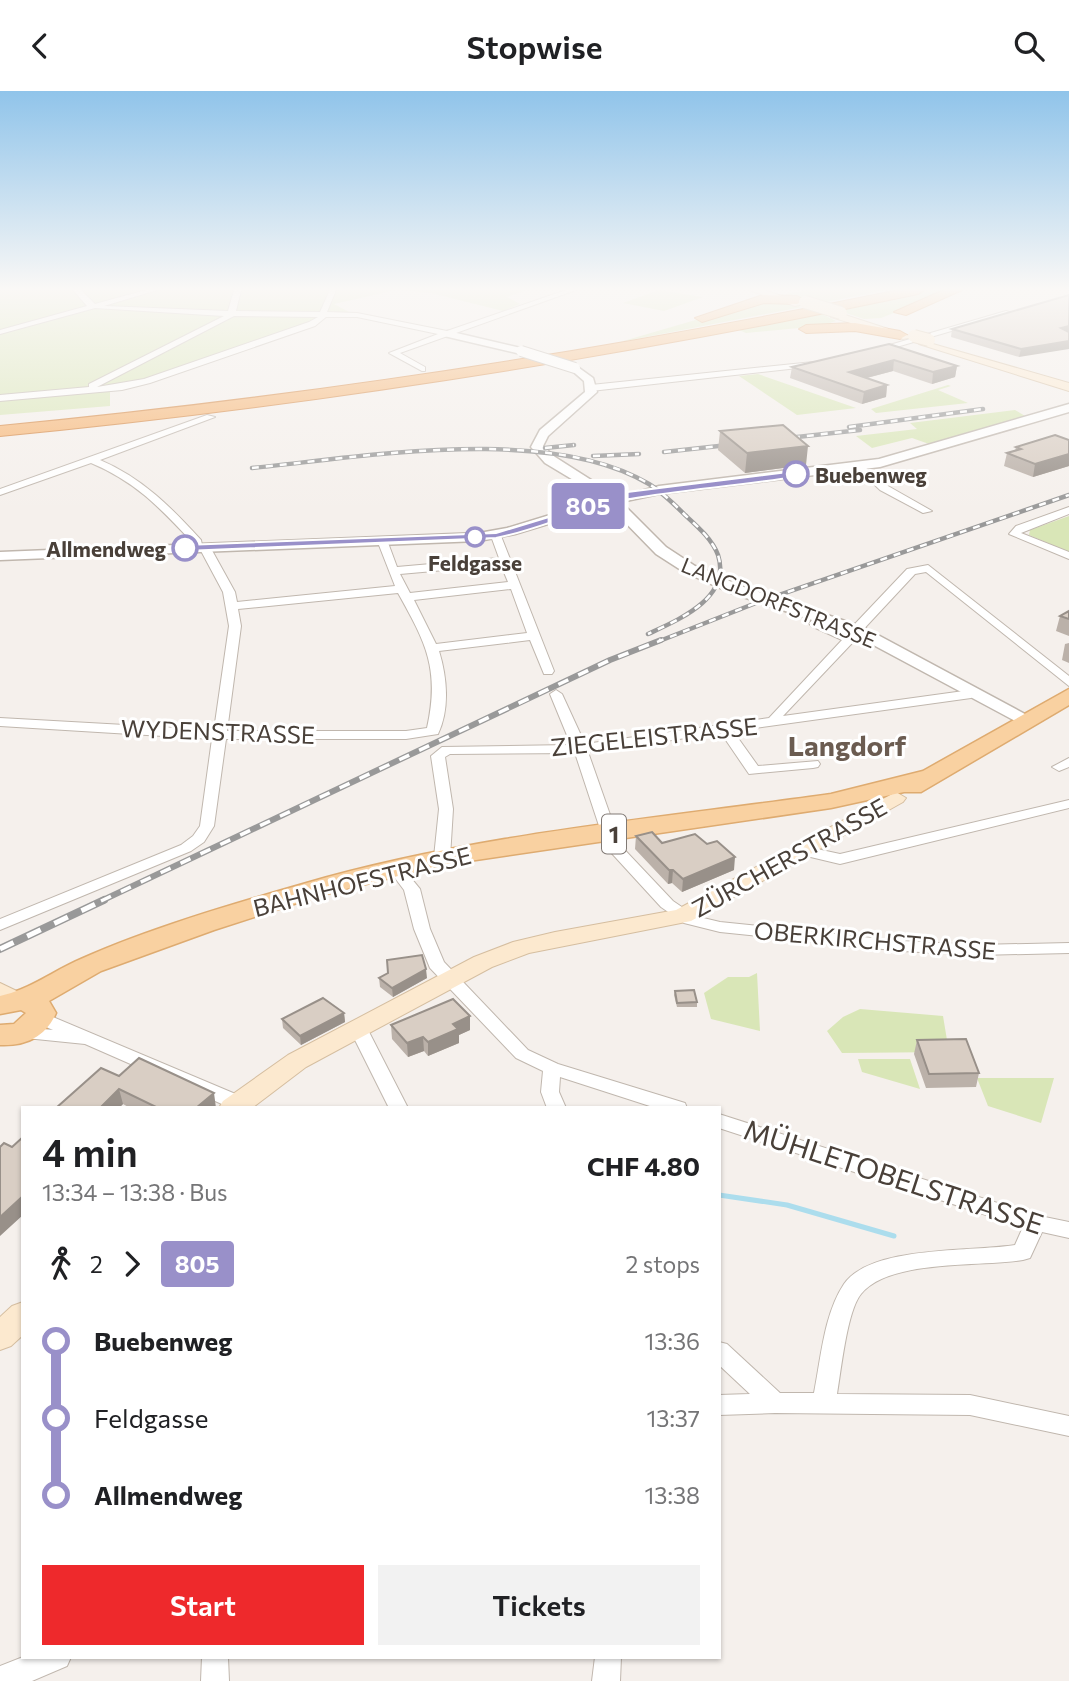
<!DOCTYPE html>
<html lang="en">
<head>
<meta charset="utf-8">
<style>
	:root { --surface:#fff; --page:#f2f2f2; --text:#202124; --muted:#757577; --accent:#ee292c }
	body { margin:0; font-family:Commissioner,sans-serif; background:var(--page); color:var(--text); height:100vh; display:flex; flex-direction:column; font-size:26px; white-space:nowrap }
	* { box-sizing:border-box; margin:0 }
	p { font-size:23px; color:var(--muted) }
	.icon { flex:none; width:38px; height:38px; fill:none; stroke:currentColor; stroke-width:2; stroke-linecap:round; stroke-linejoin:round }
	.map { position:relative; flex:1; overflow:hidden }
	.drawer { position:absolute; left:21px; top:1015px; width:700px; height:553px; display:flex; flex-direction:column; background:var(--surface); border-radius:0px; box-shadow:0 2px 5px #0004 }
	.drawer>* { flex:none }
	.badge { padding:0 14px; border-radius:5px; font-size:24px; line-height:46px }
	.map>.badge { position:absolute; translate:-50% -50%; box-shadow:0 0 0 4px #fff }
	.legs { display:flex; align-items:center; gap:10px; height:77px; padding:0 21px; font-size:23px }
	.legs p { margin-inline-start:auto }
	.head { display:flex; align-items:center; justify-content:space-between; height:119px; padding:0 21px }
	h1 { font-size:38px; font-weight:600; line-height:52px }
	.action { display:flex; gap:14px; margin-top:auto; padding:14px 21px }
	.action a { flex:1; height:80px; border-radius:0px; background:var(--accent); color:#fff; font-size:28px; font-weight:600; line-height:80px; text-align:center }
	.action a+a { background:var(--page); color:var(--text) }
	ul { padding:0 21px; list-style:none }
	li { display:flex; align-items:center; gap:24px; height:77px; font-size:26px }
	li i { display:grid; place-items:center; width:10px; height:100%; margin:0 9px; background:currentColor }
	li i::after { content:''; width:18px; height:18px; margin:-9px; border:5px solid; border-radius:50%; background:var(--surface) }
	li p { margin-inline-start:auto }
	li:first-child i { background:linear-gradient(#0000 50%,currentColor 0) }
	li:last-child i { background:linear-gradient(currentColor 50%,#0000 0) }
	header { display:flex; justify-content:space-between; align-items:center; height:91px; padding:0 21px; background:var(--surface); font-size:32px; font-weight:600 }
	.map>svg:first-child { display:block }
	.green { fill:#d9e6b7 }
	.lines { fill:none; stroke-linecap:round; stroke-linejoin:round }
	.stream { stroke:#acdded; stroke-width:5 }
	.minor-casing { stroke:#c0b7ae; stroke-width:2 }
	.tertiary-casing { stroke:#c0b7ae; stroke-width:3 }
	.secondary-casing { stroke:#d5bea0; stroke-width:2 }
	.primary-casing { stroke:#deab70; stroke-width:3 }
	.motorway-casing { stroke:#d58945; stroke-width:2 }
	.minor { fill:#fff; fill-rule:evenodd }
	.tertiary { fill:#fff; fill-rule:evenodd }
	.secondary { fill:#fce9cf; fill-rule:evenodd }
	.primary { fill:#f9d1a1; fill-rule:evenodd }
	.motorway { fill:#f6b676; fill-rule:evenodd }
	.rail-far2-casing { stroke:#999; stroke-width:4.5 }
	.rail-far1-casing { stroke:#999; stroke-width:6 }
	.rail-casing { stroke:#999; stroke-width:8 }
	.rail-far2 { stroke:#fff; stroke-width:2.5; stroke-dasharray:7; stroke-linecap:butt }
	.rail-far1 { stroke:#fff; stroke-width:3.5; stroke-dasharray:11; stroke-linecap:butt }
	.rail { stroke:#fff; stroke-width:5; stroke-dasharray:15; stroke-linecap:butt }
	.tertiary-bridge-casing { stroke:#c0b7ae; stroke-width:12; stroke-linecap:butt }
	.secondary-bridge-casing { stroke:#d5bea0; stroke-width:14; stroke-linecap:butt }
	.tertiary-bridge { stroke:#fff; stroke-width:10 }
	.secondary-bridge { stroke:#fce9cf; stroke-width:12 }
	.wall { fill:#bbb1a9 }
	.shaded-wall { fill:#989089 }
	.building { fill:#d9cec4; stroke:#989089; stroke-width:2 }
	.line-1 { fill:#9990c9; stroke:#fff; stroke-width:2 }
	.stop-1-dot { fill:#fff; stroke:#9990c9; stroke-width:3.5 }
	.labels { text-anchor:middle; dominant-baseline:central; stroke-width:6; stroke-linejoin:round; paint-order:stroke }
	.far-stop-label { font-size:21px; font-weight:bold; fill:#494039; stroke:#fff; text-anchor:start }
	.far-street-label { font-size:21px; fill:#494039; stroke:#fff }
	.shield { fill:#fff; stroke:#807974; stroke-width:2 }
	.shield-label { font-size:23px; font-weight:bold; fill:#494039 }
	.street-label { font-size:24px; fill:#494039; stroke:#fff }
	.quarter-label { font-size:28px; font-weight:bold; fill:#6b5c51; stroke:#fff }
	.near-street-label { font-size:28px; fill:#494039; stroke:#fff }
</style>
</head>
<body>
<header><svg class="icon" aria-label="back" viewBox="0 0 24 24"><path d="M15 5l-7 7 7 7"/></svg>Stopwise<svg class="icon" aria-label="search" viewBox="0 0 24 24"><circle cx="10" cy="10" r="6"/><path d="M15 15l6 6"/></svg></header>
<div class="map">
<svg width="1069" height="1590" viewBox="0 0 1069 1590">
	<rect width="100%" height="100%" fill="#f5f0ec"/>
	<path class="green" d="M0,199H396L334,213L351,222L317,221L316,227L309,232L143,289L110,295V315L0,324Z
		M399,199H527L507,206L520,213L503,220L431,202Z
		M659,199L703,206L664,220L623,212Z
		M807,199H885L817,213L785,203Z
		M930,199H952L881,227L864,228L837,219Z
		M764,209L802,216L620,251Z
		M822,223L836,230L821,235L746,242L739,239Z
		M758,283L856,317L797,324L739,285Z
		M948,294L951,295L938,299L968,312L876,322L871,318Z
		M1015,319L1025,325L929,353L912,347L872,357L856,345L917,338L910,332Z
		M1069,425V461L1029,444L1030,439Z
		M757,882L760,940L711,928L704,902L728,886H749Z
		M860,918L943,925L949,961L842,962L827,940L843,926Z
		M858,968H910L920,998L862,981Z
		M977,987H1054L1041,1032L988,1015Z"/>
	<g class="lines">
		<path class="stream" d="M719,1104L787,1114L894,1145"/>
		<g class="minor-casing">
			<path id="minor" d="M73,199H81L95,213L146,199H157L104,215L228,220L234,199H241L236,220L320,221L330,199H336L327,221L357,222L447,240L566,199H576L400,262L425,276V280H422L389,262L438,243L357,226H326L315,235L150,292L122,299L0,310V304L89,296V293L224,225L95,217L0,243V239L87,215ZM234,225L318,226L309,231L144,288L97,296Z
				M1006,220L1013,222L876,262L869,260Z
				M813,271H816V275L591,300L587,297L591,294Z
				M207,324L215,326L100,369C142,387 170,415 201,449L202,454H209L235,501L237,511L395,495L377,449L378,447L387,449L397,476L499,467L491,445L496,442L501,445L554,580L552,583H544L530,549L439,560C447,586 450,618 438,643L406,648H226L214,735L204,751L191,760L0,839V828L181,754L193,745L200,735L212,648L0,635V627L214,639L229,535L223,501L200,458H192V451C159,416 136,391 91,372L0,404V398ZM501,474L508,491L410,502L400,483ZM511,498L527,542L436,553L414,509ZM398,502C426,552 440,578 427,637L406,640H227L241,535L238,518Z
				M860,372L888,395L932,420L923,422L880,399L857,377V373Z
				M1069,416V423L1021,442L1069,461V468L1009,443L1016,435Z
				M928,474L1069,585V595L926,481L915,483L860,542H852V536L907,478Z
				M815,528L848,540L855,549L783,625L971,599L977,603L971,607L733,640L758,675L818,670L820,673L818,676L813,677L749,683L721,642L588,661L621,755L673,810L695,825L720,831L902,850L978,854L1069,852V862L978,864L902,860L720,841L684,832L661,816L606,756L575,662L450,663L445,666L453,718L450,766L442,771L434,766L439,718L431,665L442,656L571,654L550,603L556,599L562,603L585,653L769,627L842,549L811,535L809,532Z
				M1069,667V676L1059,680L1052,676Z
				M1069,709V717L840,773L798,763L795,760L803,755L840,763Z
				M397,774L402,776L420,798L430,838L444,871L528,959L558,973L685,1012L687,1017H656L560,986L559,1001L566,1017H547L541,1001L543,980L516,967L430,877L414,838L404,799L389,779Z
				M41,921L245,1007L247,1012L244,1017H231L85,953L16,946L13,942L16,938L22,936L53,939L35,931L32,927L35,923Z
				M359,933L365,935L368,939L408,1017H389L350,939L353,935Z
				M719,1023L1035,1124L1069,1131V1147L1042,1141L1030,1167L1023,1169C981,1176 889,1168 861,1203C847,1220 841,1280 837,1303L970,1304L1069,1325V1345L970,1324L775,1322L719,1324V1304L750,1303L719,1274V1251L727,1253L780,1302H814C821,1267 824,1223 844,1193C871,1154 973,1161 1015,1154L1023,1136L719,1037Z
				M23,1566H71L67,1575L32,1590H0V1575Z
				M202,1566H228L229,1590H201Z
				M595,1566H621L620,1590H592Z"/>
		</g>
		<g class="tertiary-casing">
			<path id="tertiary" d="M448,240L525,258L526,260L521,263L444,245V241Z
				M575,274L593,287L597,301L548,345L543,355L555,366L610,401V407L605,408L545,372L531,356L540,339L585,301L584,290L569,277Z
				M1069,313V321L880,376L659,403L626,410L619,406L659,395L879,368Z
				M599,409L604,410V416L515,443L479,450L0,469V461L479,442L507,437Z
				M613,413H623L666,456L695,475L741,495L863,536L1036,629L1027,634L1021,633L851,542L731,502L684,481L656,463L613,419Z"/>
		</g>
		<g class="secondary-casing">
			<path id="secondary" d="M749,199H764L804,213L795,215Z
				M831,222H839L913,246L903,248L831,226Z
				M919,249L1069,292V300L919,253Z
				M896,701L906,707L903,711L691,830L529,862L492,876L306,976L252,1017H219L223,1010L288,964L474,866L513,851L555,841L676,819Z
				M0,892L25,904L29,910L25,916L16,918L0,911Z
				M23,1211V1244L11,1255L0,1259V1226L12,1215Z"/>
		</g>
		<g class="primary-casing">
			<path id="primary" d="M1069,598V614L921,701H904L831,717L442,774L322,804L214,839L101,880L49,910L56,922C46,946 25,955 0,954V934L14,933L26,922L21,919L0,923V905C31,898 53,880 81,868C148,838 233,813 303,793C474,743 655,728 831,703L923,680Z"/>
		</g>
		<g class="motorway-casing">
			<path id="motorway" d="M899,199H925L918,203C614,267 309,315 0,345V335C303,306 602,260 899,199Z
				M944,199H962L906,224L894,221Z
				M763,204L797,205L804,209L797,213L764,212L702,231L695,227Z
				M855,232L900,240L907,244L900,248L855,240L806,242L799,238L806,234Z"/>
		</g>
		<use href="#minor" class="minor"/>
		<use href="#tertiary" class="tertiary"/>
		<use href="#secondary" class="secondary"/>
		<use href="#primary" class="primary"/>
		<use href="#motorway" class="motorway"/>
		<g class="rail-far2-casing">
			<path id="rail-far2" d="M849,336L983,318
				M779,348L860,339
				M545,357L574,354
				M664,361L737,353
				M593,365L639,363
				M252,377C364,366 549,333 649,393C662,401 673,412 685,424C697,435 712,448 718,464C732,507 678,529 648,543
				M657,551L756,512L1069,404"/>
		</g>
		<g class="rail-far1-casing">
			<path id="rail-far1" d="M101,810L610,569L661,549"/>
		</g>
		<g class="rail-casing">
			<path id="rail" d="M0,858L104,809"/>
		</g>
		<use href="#rail-far2" class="rail-far2"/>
		<use href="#rail-far1" class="rail-far1"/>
		<use href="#rail" class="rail"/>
		<g class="tertiary-bridge-casing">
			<path id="tertiary-bridge" d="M521,260L575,277"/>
		</g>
		<g class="secondary-bridge-casing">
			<path id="secondary-bridge" d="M805,211L841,222
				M914,245L929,249"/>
		</g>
		<use href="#tertiary-bridge" class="tertiary-bridge"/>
		<use href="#secondary-bridge" class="secondary-bridge"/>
	</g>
	<path class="wall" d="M1069,204L1019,266L951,246L952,238Z
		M889,253L957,275L955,286L932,293L893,280L867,287L887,294L886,306L862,313L790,287L792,276Z
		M720,340L806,374L745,382L718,359Z
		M1069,349V375L1033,386L1004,375L1007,362L1015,360L1016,356Z
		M1069,520V545L1056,540L1060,525Z
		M1069,552V572L1062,569L1065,553Z
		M636,745L662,752L734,779L682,801L672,792L668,793L635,758Z
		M379,887H427L393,906L380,896Z
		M675,900L697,911V916H677L674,904Z
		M344,922L345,931L301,954L283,937L282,928Z
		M391,934L470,939L459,944V952L428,965L424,960L408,966L392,948Z
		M917,949L979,982L976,996L926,997L914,963Z
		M119,985L216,1017H130L123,1013L119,1017H56Z"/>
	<path class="shaded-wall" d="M1069,235V242L1061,237Z
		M1069,250V258L1019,266L1021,258Z
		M894,269L893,280L847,292L849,281Z
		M957,275L955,286L932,293L933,281Z
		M887,294L886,306L862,313L864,301Z
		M808,355L806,374L745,382L747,362Z
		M1069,363V375L1033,386L1035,373Z
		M735,766L734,779L682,801L683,788Z
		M669,779H673L672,792L668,793Z
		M426,878L427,887L393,906L392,897Z
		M344,922L345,931L301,954L300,945Z
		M470,925V939L459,944V952L428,965V951L453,933Z
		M423,946L424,960L408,966L407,952Z
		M119,998L123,1013L119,1017H100Z
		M214,1002L216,1017H196Z
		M23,1105V1124L0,1145V1126Z"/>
	<path class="building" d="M1069,204V235L1061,237L1069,241V250L1021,258L952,238Z
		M889,253L957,275L933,281L894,269L849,281L887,294L864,301L792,276Z
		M783,334L808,355L747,362L720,340Z
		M1055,344L1069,349V363L1035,373L1007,362L1021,358L1016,356Z
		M1069,520V528L1060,525Z
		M652,741L662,752L695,743L707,753L717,750L735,766L683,788L673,779H669L636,745Z
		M422,864L426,878L392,897L379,887L388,882L387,869Z
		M694,899L697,911L677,912L675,900Z
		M323,907L344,922L300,945L282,928Z
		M453,908L470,925L453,933L458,938L428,951L423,946L407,952L391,934Z
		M966,948L979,982L929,983L917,949Z
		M139,967L214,1002L196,1017H158L119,998L100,1017H56L101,977L119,985Z
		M23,1046V1105L0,1126V1056L4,1052L12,1056Z"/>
	<linearGradient id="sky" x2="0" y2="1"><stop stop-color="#90c4ea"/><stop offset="0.47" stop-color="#faf8f6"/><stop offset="1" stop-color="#faf8f6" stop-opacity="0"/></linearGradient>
	<rect width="1069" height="421" fill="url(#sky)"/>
	<path class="line-1" d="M796,380L799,385C743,395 686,398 630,408C621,410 611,406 603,408V415C566,424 533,440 496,447L185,460L180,457L185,454L496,442L595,412V405Z"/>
	<g class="stop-1-dot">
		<circle cx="796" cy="383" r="12"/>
		<circle cx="475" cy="446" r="9"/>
		<circle cx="185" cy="457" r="12"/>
	</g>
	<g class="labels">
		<g class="far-stop-label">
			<text x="815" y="383">Buebenweg</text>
			<text x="166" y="457" text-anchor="end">Allmendweg</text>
			<text x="475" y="471" text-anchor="middle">Feldgasse</text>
		</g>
		<g class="far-street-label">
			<text transform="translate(779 511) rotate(22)">LANGDORFSTRASSE</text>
		</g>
		<rect class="shield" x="602" y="723.5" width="24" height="39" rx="5"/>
		<g class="shield-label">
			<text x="614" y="743">1</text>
		</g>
		<g class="street-label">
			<text transform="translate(218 640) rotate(2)">WYDENSTRASSE</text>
			<text transform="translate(654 645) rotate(-6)">ZIEGELEISTRASSE</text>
			<text transform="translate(789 766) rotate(-29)">ZÜRCHERSTRASSE</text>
			<text transform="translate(362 790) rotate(-14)">BAHNHOFSTRASSE</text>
			<text transform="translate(875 849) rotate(5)">OBERKIRCHSTRASSE</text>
		</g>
		<g class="quarter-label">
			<text x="847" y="654">Langdorf</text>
		</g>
		<g class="near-street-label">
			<text transform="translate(894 1085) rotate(18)">MÜHLETOBELSTRASSE</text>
		</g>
	</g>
</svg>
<b class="badge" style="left:588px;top:415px;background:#9990c9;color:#fff">805</b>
<section class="drawer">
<div class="head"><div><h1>4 min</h1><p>13:34 – 13:38 · Bus</p></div><b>CHF 4.80</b></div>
<div class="legs"><svg class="icon" aria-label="walk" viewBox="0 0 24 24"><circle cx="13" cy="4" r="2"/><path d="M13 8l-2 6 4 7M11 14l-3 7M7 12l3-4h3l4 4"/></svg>2<svg class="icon" aria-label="forward" viewBox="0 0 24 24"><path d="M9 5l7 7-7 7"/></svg><b class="badge" style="background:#9990c9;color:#fff">805</b><p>2 stops</p></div>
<ul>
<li><i style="color:#9990c9"></i><b>Buebenweg</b><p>13:36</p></li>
<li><i style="color:#9990c9"></i><span>Feldgasse</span><p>13:37</p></li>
<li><i style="color:#9990c9"></i><b>Allmendweg</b><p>13:38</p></li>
</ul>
<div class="action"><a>Start</a><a>Tickets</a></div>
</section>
</div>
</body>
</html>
